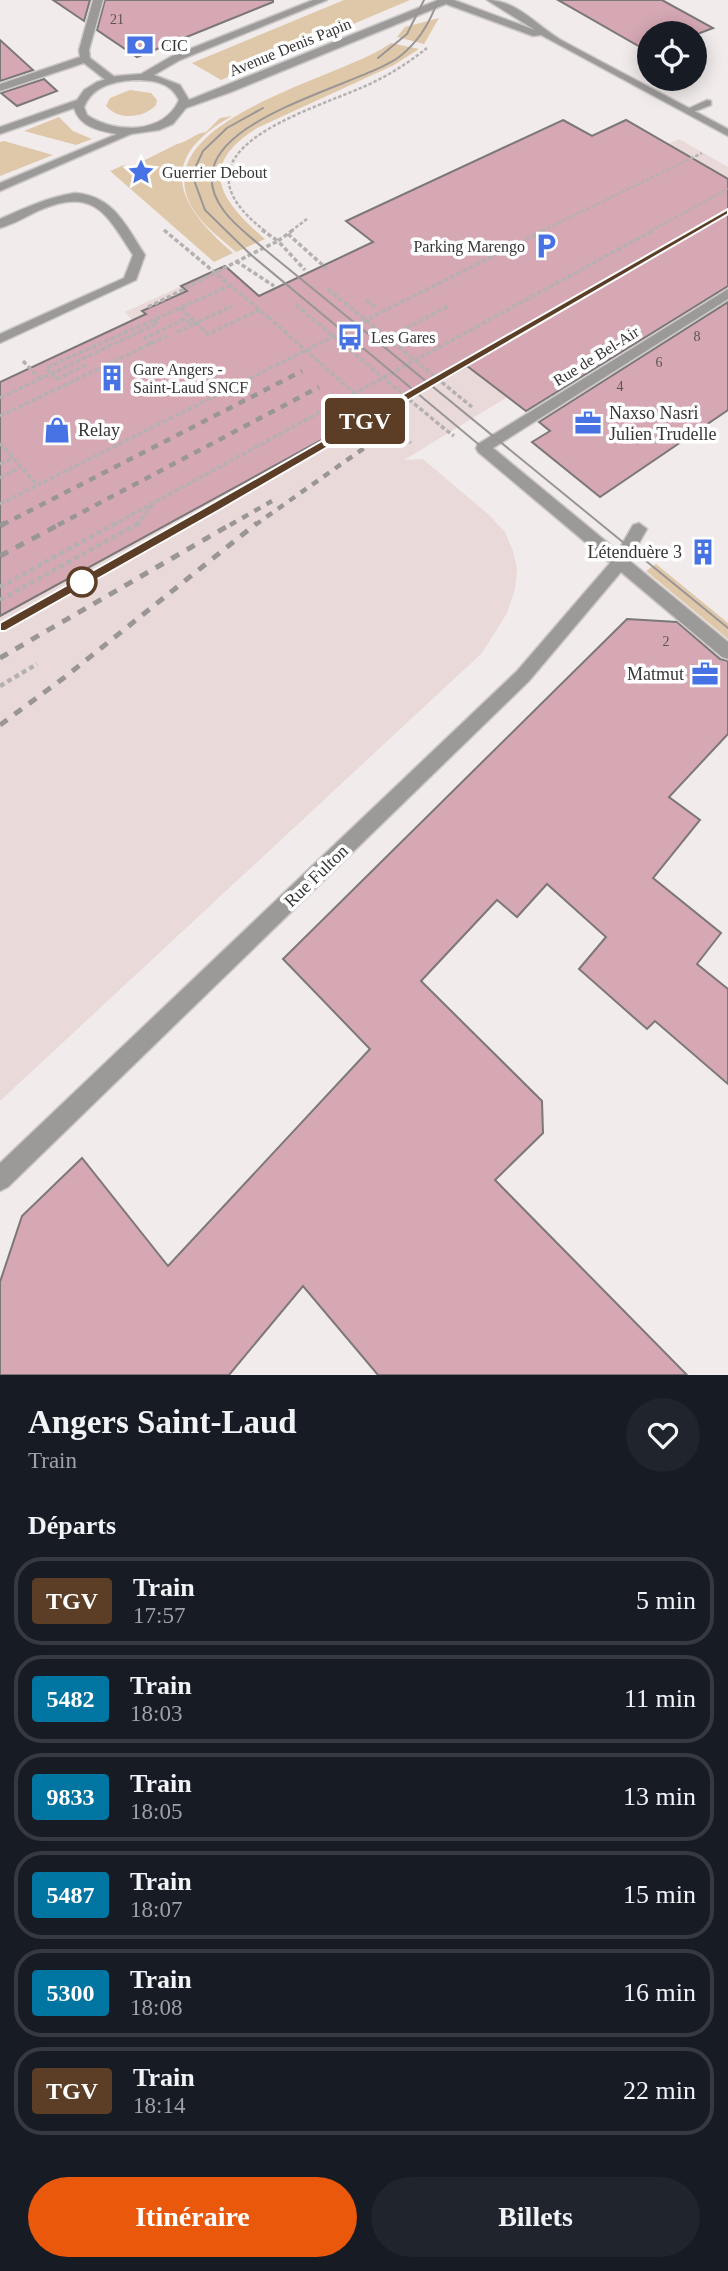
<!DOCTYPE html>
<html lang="fr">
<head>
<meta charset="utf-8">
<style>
	:root { --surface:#171b24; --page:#20242c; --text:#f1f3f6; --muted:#9ea1a6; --line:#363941; --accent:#ea580c }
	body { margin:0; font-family:Georgia,serif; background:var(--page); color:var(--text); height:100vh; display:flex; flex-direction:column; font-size:26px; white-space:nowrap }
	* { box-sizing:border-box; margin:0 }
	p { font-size:23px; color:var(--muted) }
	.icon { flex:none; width:38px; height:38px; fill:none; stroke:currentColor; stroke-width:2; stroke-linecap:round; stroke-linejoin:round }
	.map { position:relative; height:1375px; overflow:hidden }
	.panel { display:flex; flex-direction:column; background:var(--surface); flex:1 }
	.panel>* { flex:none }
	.badge { padding:0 14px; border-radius:5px; font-size:24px; line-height:46px }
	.tools { position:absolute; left:637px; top:21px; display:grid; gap:14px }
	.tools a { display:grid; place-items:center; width:70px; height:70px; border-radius:50%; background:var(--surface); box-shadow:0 4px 18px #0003; font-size:35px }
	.map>.badge { position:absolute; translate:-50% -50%; box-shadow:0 0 0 4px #fff }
	h2 { padding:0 28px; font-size:26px; line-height:63px }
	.round { display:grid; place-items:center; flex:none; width:74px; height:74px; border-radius:37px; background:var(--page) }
	.overview { display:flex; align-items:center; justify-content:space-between; height:119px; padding:0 28px }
	h1 { font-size:33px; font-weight:800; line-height:52px }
	.primary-button { display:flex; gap:14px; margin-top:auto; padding:14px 28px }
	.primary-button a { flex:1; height:80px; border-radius:42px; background:var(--accent); color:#fff; font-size:28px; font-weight:800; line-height:80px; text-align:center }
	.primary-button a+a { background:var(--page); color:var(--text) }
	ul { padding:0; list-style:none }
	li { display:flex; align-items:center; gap:21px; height:88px; margin:0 14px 10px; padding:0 14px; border:4px solid var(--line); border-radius:28px }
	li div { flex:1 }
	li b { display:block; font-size:26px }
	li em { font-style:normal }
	li .badge { min-width:77px; font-weight:700; text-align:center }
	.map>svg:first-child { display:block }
	.built { fill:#e9dad9 }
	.green { fill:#dfc8aa }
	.building { fill:#d5a8b4; stroke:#7c7778; stroke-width:2 }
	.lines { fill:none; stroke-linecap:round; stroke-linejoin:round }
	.service-casing { stroke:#ccc7c7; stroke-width:3 }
	.minor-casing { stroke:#ccc7c7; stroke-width:3 }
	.tertiary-casing { stroke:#ccc7c7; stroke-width:3 }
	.path-far2 { stroke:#b6b1b1; stroke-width:2.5; stroke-dasharray:3.5 2; stroke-linecap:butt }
	.path-far1 { stroke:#b6b1b1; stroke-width:3.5; stroke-dasharray:4.5 2.5; stroke-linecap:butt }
	.path { stroke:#b6b1b1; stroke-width:4.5; stroke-dasharray:5 3.5; stroke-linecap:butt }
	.service { fill:#9c9a99; fill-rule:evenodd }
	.minor { fill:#9c9a99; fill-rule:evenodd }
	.tertiary { fill:#9c9a99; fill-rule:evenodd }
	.tram { stroke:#9a9696; stroke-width:2 }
	.rail-far1 { stroke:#9a9696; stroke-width:4.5; stroke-dasharray:7 7; stroke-linecap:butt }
	.rail { stroke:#9a9696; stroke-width:5; stroke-dasharray:9 9; stroke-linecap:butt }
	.path-bridge { stroke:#b6b1b1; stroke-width:3.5; stroke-dasharray:4.5 2.5; stroke-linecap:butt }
	.line { fill:#5c3e26; stroke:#fff; stroke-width:2 }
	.stop-dot { fill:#fff; stroke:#5c3e26; stroke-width:3.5 }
	.labels { text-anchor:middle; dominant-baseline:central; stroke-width:7; stroke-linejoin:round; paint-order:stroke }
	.number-label { font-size:14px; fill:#5e5255 }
	.far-poi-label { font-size:16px; fill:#373535; stroke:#fff; text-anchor:start }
	.far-street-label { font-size:16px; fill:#373535; stroke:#fff }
	.poi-label { font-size:18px; fill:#373535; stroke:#fff; text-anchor:start }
	.street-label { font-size:18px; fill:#373535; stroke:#fff }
</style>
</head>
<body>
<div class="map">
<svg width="728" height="1375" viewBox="0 0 728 1375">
	<rect width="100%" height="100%" fill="#f1ebeb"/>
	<path class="built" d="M679,139L728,167V263L404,460L423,459L489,515L505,532L513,551L517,569L515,589L507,613L482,653L0,1101V382L133,321L125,312L225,266L303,333L599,176Z"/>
	<path class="green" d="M344,0H410L221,80L192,63Z
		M439,18L424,44L397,37L405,27Z
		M391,43L419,49L394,65L257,128C195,167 221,201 265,239L236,252C220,238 202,225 191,206C145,118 345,78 391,43Z
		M130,90L151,93L157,100L156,105C144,118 119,121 106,106L110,98Z
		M232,116C154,160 177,205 233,253L214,262L110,171L124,165L129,168L177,144C188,142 195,133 206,132L220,118Z
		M59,117L73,131L92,139L76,145L24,131Z
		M4,141L53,155L0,176V142Z
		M656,564L728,623V639L646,571Z"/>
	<path class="building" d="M53,0H90L84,21Z
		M105,0H273V2L137,57L97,30Z
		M558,0H662L713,28L695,35L649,33V52Z
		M0,40L33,70L0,81Z
		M44,79L57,91L17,106L1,93Z
		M563,120L592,136L626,120L728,179V286L526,411L467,366L383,413L378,409L0,616V382L146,314L142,311L187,291L181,286L225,266L259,296L373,242L346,221Z
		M728,302V410L600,497L532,442L550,431L539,422Z
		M627,619L677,622L720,659L728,661V734L669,797L700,820L653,878L721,933L697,964L728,989V1084L655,1021L647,1029L579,969L606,937L547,884L517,917L497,900L421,981L542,1101L543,1133L495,1180L687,1375H378L303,1286L229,1375H0V1282L22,1216L82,1158L168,1266L370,1049L283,959Z"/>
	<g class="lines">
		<g class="service-casing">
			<path id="service" d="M707,100L711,101V105L688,114L683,111Z
				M75,193C114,196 126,226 145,255L136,280L0,343V334L124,278L133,255C106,213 94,187 40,210C27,216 14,224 0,228V219C25,208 48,197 75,193Z
				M639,523L647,529L626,566H614L612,562L614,558L633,525Z"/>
		</g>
		<g class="minor-casing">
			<path id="minor" d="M93,0H103L89,50L90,58L116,78V82H108L84,63L0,91V84L80,57L79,50Z
				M728,289V299L493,448L728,642V659L722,657L621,572L529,681L8,1187L0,1191V1163L517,671L610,563L478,452L476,448L478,444Z"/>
		</g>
		<g class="tertiary-casing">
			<path id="tertiary" d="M313,0H327L180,60L154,75L180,85L189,100L438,0H454L535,30L487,0C517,0 537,26 561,40C616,70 673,99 728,129V136L541,35L533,36L446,4L231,92L186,108L173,124L159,130L131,134L0,191V183L117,134C99,131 80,127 74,108L0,134V127L77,100L84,90L97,82L116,76L141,74L172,56ZM133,80C151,80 170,81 179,100C164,134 115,134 87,115L84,107C93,86 112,82 133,80Z"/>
		</g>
		<path class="path-far2" d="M265,231C162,152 304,113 363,87C386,77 407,64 427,48
			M291,231L307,219
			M542,231L702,153
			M650,231L728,189"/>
		<path class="path-far1" d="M164,230L268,317
			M293,230L278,241L305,270
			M288,234L327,269
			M236,261L274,286
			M231,285L180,308L208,334L259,310
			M366,300L375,307
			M148,307C192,286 234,262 278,241L262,230
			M177,332L192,325
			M388,338L448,306
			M152,344L145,338L185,319L192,325L232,306
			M23,361L40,379
			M86,365L57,379L46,368L180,308
			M0,398L158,323L155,320
			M0,416L167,336
			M441,426L454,436
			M0,443L37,485
			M0,464L13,458
			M0,478L21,467
			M0,504L545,230
			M113,525L654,230
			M137,525L152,505"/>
		<path class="path" d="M0,587L116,523
			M0,600L139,523
			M0,686L37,664"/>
		<use href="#service" class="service"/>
		<use href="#minor" class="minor"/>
		<use href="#tertiary" class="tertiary"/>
		<path class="tram" d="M438,0C430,23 419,42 399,57C355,89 161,126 224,211C235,226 250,236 263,248L728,628
			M378,58L407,34L424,0
			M263,108L227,128L203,151L196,166L194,180L205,210L250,254L483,448"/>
		<path class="rail-far1" d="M2,525L302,371
			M58,525L319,387
			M181,525L361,424
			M230,525L272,501
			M255,525L374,441"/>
		<path class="rail" d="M0,526L5,523
			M0,556L62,523
			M0,627L184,523
			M0,658L233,523
			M0,725L65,677L257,523"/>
		<path class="path-bridge" d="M328,289L472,407
			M296,305L441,426
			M268,317L411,443"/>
	</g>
	<path class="line" d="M728,209V214L221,509L5,631H0V623L213,503Z"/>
	<defs>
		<g id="bank-bare" transform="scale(2.1)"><path d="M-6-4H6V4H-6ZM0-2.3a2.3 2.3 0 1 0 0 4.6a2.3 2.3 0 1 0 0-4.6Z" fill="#4772e4" stroke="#fff" stroke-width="2.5" paint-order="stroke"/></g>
		<g id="sight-bare" transform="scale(2.1)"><path d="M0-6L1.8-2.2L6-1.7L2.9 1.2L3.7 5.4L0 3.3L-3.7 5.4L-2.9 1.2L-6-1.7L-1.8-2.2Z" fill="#4772e4" stroke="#fff" stroke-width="2.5" paint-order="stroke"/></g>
		<g id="parking-bare" transform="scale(2.1)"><path d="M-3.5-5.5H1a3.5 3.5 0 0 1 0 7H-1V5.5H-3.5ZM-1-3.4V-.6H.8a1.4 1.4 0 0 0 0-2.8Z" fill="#4772e4" stroke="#fff" stroke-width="2.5" paint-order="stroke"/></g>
		<g id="bus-bare" transform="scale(2.1)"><path d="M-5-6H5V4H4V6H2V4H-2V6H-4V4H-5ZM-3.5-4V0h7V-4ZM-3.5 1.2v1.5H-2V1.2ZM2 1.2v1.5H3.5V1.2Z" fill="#4772e4" stroke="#fff" stroke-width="2.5" paint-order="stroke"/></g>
		<g id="building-bare" transform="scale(2.1)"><path d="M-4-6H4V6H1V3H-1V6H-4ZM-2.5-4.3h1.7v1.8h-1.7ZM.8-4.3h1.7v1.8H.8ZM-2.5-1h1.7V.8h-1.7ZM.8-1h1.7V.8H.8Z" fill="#4772e4" stroke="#fff" stroke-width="2.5" paint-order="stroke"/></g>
		<g id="office-bare" transform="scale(2.1)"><path d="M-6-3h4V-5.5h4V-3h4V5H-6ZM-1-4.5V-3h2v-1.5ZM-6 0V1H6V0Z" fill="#4772e4" stroke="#fff" stroke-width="2.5" paint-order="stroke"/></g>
		<g id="shop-bare" transform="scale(2.1)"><path d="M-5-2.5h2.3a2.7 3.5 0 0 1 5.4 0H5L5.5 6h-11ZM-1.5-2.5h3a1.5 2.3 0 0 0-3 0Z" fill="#4772e4" stroke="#fff" stroke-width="2.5" paint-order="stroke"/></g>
	</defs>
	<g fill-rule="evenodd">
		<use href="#bank-bare" x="140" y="45"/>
		<use href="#sight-bare" x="141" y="172"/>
		<use href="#parking-bare" x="546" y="246"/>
		<use href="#bus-bare" x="350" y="337"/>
		<use href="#building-bare" x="112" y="378"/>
		<use href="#office-bare" x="588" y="423"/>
		<use href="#shop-bare" x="57" y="430"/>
		<use href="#building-bare" x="703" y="552"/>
		<use href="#office-bare" x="705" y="674"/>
	</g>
	<circle class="stop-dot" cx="82" cy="582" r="14"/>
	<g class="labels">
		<g class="number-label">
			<text x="117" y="19">21</text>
			<text x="697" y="336">8</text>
			<text x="659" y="362">6</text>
			<text x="620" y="386">4</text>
			<text x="666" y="641">2</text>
		</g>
		<g class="far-poi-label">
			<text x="161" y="45">CIC</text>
			<text x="162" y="172">Guerrier Debout</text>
			<text x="525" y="246" text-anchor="end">Parking Marengo</text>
			<text x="371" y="337">Les Gares</text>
			<text x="133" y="369">Gare Angers -<tspan x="133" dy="18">Saint-Laud SNCF</tspan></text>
		</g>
		<g class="far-street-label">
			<text transform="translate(290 47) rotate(-22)">Avenue Denis Papin</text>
			<text transform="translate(596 356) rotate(-32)">Rue de Bel-Air</text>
		</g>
		<g class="poi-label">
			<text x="609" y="413">Naxso Nasri<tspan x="609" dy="21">Julien Trudelle</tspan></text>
			<text x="78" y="430">Relay</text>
			<text x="682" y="552" text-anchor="end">Létenduère 3</text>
			<text x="684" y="674" text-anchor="end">Matmut</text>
		</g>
		<g class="street-label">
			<text transform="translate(316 876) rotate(-44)">Rue Fulton</text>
		</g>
	</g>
</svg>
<div class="tools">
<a><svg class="icon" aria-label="locate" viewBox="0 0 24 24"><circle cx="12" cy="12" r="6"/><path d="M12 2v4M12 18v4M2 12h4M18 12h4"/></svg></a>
</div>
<b class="badge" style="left:365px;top:421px;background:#5c3e26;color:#fff">TGV</b>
</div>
<section class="panel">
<div class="overview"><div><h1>Angers Saint-Laud</h1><p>Train</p></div><a class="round"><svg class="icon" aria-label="heart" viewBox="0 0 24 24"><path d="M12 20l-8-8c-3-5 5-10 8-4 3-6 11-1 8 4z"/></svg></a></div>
<h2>Départs</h2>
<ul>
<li><span class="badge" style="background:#5c3e26;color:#fff">TGV</span><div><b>Train</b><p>17:57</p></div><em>5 min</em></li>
<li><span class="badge" style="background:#0075a1;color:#fff">5482</span><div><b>Train</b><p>18:03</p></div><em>11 min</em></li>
<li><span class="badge" style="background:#0075a1;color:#fff">9833</span><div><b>Train</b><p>18:05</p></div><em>13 min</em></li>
<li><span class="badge" style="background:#0075a1;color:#fff">5487</span><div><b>Train</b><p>18:07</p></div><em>15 min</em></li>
<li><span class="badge" style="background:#0075a1;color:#fff">5300</span><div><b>Train</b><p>18:08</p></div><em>16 min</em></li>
<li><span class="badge" style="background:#5c3e26;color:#fff">TGV</span><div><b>Train</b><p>18:14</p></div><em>22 min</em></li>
</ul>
<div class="primary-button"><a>Itinéraire</a><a>Billets</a></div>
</section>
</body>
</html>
